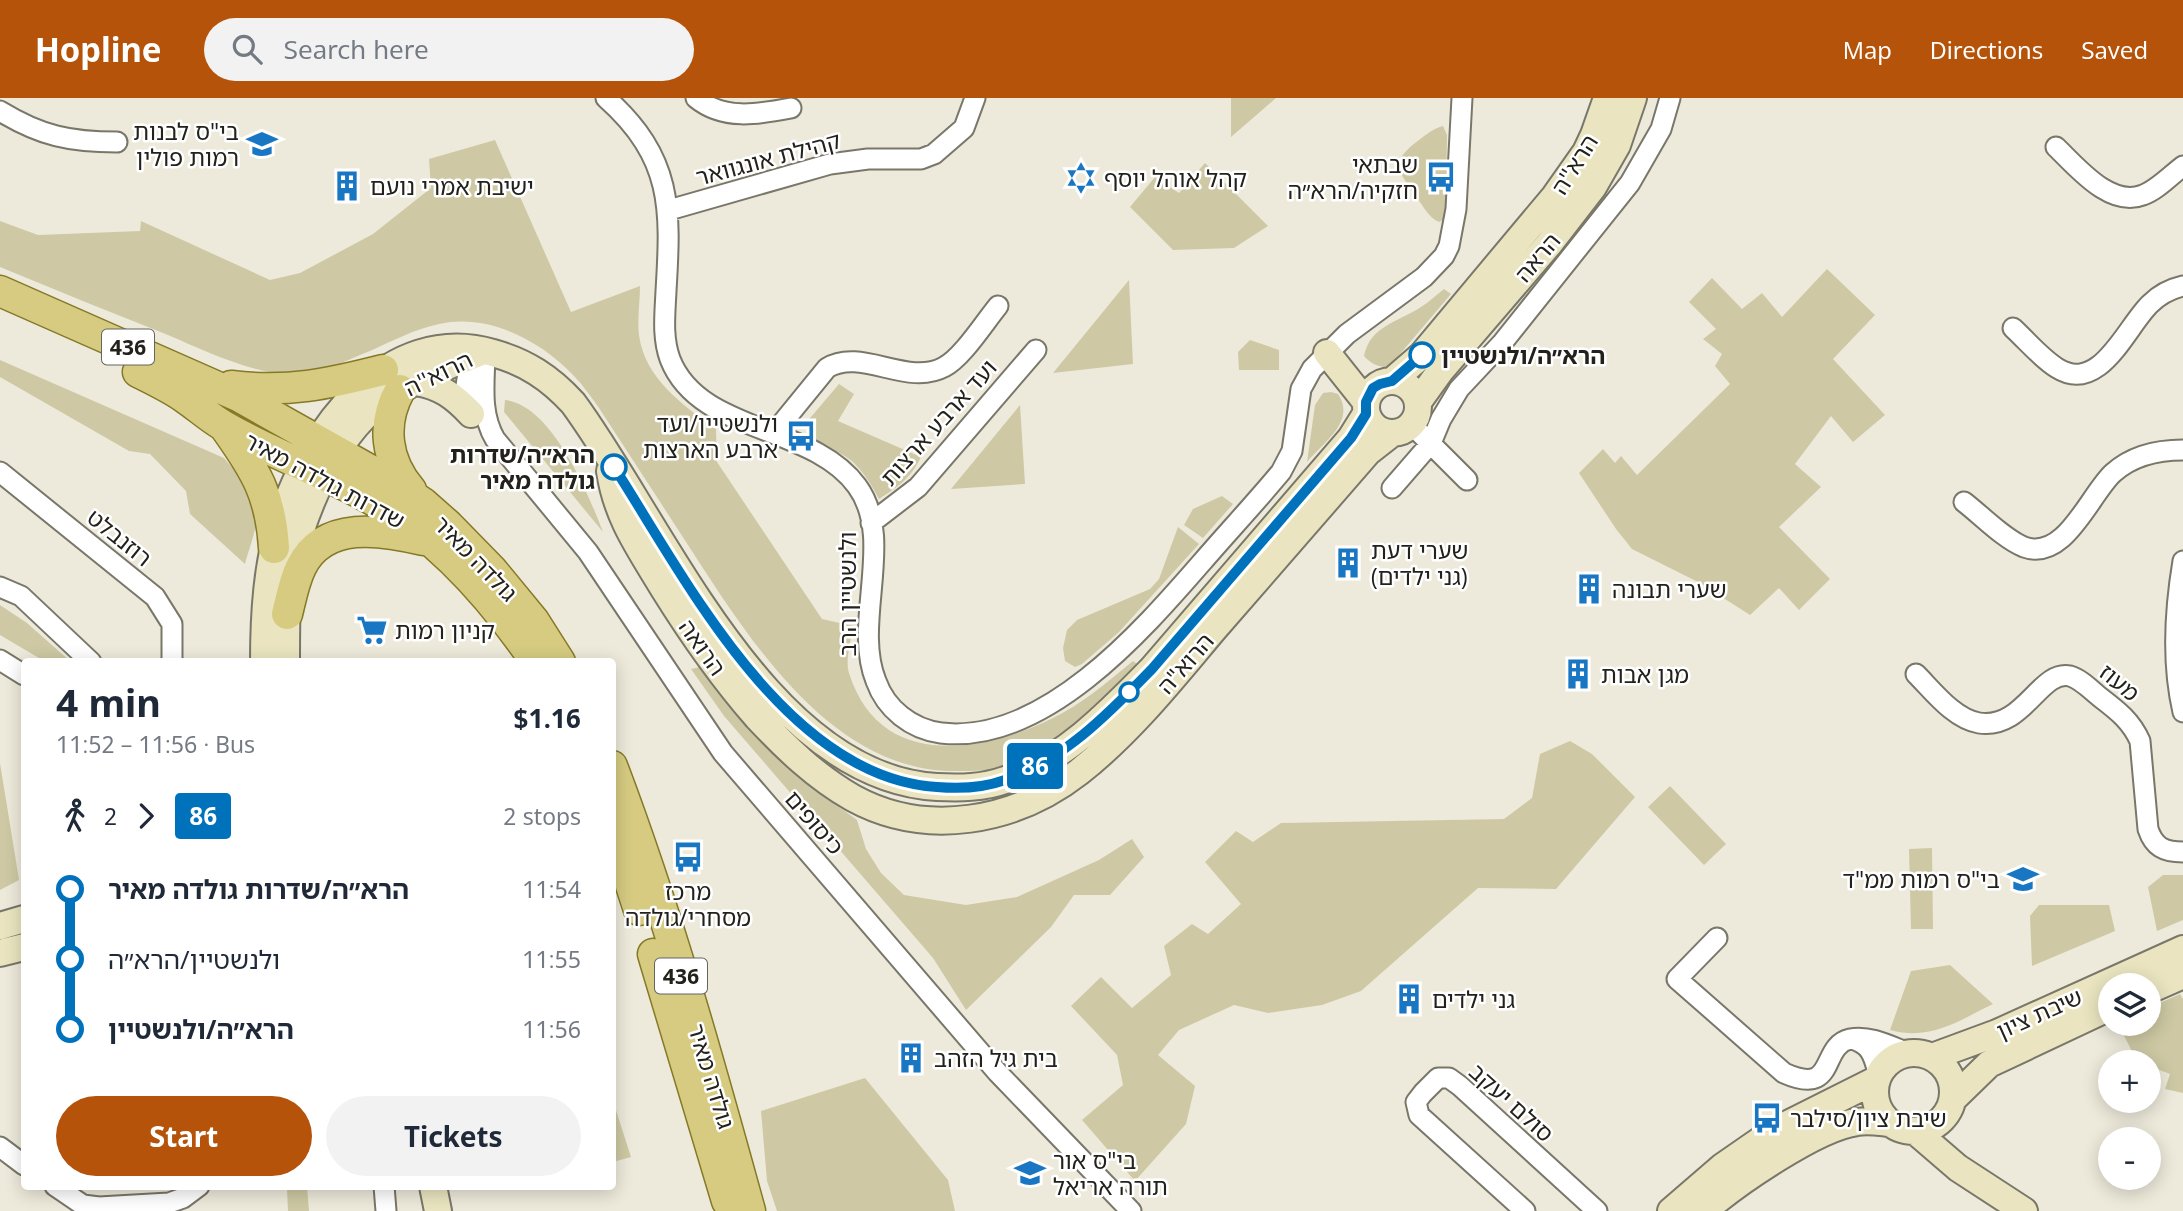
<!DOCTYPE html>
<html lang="en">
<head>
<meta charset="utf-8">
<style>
	:root { --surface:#fff; --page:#f2f2f3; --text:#1f2937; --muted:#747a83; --accent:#b45309 }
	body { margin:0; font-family:Georgia,"Noto Sans Hebrew",serif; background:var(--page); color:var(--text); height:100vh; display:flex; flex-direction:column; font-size:26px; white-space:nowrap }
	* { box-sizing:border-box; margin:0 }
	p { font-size:23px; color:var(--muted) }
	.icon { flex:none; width:38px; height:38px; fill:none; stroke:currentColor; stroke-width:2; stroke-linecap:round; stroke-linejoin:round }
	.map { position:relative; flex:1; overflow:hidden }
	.side { position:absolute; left:21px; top:560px; width:595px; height:532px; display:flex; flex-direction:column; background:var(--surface); border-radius:7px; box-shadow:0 4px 18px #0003 }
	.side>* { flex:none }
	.badge { padding:0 14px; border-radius:5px; font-size:24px; line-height:46px }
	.fabs { position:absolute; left:2098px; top:875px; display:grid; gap:14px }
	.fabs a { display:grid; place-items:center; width:63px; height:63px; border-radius:50%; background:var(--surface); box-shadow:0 4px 18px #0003; font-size:35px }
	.map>.badge { position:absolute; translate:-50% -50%; box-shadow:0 0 0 4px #fff }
	.legs { display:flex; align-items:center; gap:10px; height:77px; padding:0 35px; font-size:23px }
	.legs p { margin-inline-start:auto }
	.head { display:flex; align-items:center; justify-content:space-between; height:119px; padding:0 35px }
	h1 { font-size:38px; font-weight:700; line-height:52px }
	.action { display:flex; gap:14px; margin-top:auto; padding:14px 35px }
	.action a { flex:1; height:80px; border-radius:42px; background:var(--accent); color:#fff; font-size:28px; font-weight:700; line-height:80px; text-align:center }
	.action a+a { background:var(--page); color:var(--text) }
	ul { padding:0 35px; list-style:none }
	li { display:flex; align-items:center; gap:24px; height:70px; font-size:26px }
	li i { display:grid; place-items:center; width:10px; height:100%; margin:0 9px; background:currentColor }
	li i::after { content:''; width:18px; height:18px; margin:-9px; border:5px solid; border-radius:50%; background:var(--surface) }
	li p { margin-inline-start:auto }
	li:first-child i { background:linear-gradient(#0000 50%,currentColor 0) }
	li:last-child i { background:linear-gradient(currentColor 50%,#0000 0) }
	header { display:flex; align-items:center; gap:42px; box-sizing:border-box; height:98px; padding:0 35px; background:var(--accent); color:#fff }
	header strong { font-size:33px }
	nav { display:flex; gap:38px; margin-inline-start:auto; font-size:24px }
	.search { width:490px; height:63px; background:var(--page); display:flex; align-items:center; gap:18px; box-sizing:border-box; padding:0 24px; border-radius:38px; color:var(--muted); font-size:26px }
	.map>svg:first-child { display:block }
	.green { fill:#cec9a4 }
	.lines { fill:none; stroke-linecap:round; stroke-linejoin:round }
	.street-casing { stroke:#797769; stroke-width:23 }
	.secondary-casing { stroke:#797769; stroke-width:30 }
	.primary-casing { stroke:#857927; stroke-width:33 }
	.street { stroke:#fff; stroke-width:19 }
	.secondary { stroke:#eae5c0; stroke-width:26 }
	.primary { stroke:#d6cb81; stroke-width:30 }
	.line-1-casing { stroke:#fff; stroke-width:16 }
	.line-1 { stroke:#0072bc; stroke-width:10 }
	.stop-1-dot { fill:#fff; stroke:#0072bc; stroke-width:3.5 }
	.labels { text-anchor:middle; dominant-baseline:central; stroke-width:5; stroke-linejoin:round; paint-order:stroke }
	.shield { fill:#fff; stroke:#646460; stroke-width:2 }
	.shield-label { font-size:21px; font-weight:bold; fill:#22211c }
	.poi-label { font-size:23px; fill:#22211c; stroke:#fff; text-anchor:start }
	.street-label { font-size:23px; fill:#22211c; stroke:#fff }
	.stop-label { font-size:23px; font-weight:bold; fill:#22211c; stroke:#fff; text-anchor:start }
</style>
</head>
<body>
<header>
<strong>Hopline</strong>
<div class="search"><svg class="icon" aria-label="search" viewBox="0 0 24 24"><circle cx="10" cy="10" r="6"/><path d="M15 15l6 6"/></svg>Search here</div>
<nav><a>Map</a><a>Directions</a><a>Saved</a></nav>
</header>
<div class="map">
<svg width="2183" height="1113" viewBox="0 0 2183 1113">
	<rect width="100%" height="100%" fill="#edeadb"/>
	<path class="green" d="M1231,0H1276L1231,39Z
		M1443,28L1447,37L1446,110L1445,121L1439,124C1428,119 1424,109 1417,100C1398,72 1388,65 1419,42C1427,36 1434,30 1443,28Z
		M495,42L571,214L640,188C640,204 637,222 639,237C645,281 683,307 716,331L717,364L822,521L853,528C851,541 845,563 849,575C879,671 979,656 1051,621C1081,607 1107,584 1133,563L1143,570C1103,603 1056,654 1006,669C991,673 974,673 958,673C831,676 747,538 686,444C657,399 628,355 599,310C591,299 583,287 573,277C540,242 488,215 439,226C415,231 392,243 370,253C347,262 319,277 294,277C253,276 205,253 168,237C112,215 56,192 0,169V123L38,137L140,133L141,123L270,182L300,175L373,136L431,90L429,61Z
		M1205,65L1268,128L1234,150L1173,152L1130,109L1155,79L1179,95Z
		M1827,171L1875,217L1833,261L1885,317L1853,344L1831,318L1795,366L1821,389L1779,429L1830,481L1799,512L1779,490L1750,517L1700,485L1632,451L1616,431L1579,375L1603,351L1615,365L1621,358L1637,377L1730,286L1715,268L1722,256L1703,241L1716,231L1689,204L1712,180L1742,211L1762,195L1782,219Z
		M1129,182L1133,266L1053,275Z
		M1444,191L1451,196L1389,269C1378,269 1371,266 1364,258C1370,228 1398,224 1421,209C1429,204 1436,197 1444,191Z
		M1250,242L1279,252V272H1239L1238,254Z
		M0,262L224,360C236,374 253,392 256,411C259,428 249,450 245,466L190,416L186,393L150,356L129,353L0,279Z
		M839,286L854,296L838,323L921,359C911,380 898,389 879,401C872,388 865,376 854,365C839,350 810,349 805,326Z
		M1331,294L1338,296C1356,323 1325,343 1307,364L1315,307L1323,295Z
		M505,302C552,307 588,395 603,434L504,314Z
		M1020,307L1025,386L951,391Z
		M1222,398L1233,406L1203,440L1184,427L1193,411Z
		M1178,429L1199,446L1119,534L1082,566L1075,569L1065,563L1063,550L1067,532L1077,522L1150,491L1159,481Z
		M0,507L27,525L70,563H44L0,537Z
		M700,569L735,613L772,653L806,685L857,722L866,751L881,775L904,797L966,807L1017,799L1099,762L1132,741L1144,759L1110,797H1074L1051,829L966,912L933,860L724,618L691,571Z
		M1570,643L1592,656L1635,699L1556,791L1478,790L1361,893L1322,907L1268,915L1234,907L1179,932L1158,957L1195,988L1186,1026L1135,1083L1082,1022L1123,987L1117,957L1071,908L1101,879L1132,910L1171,877L1164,848L1192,826L1208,836L1241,806L1205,764L1236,733L1253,744L1281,725L1504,721L1532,700L1540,656Z
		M0,665L19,782L0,792Z
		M1670,688L1726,746L1704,767L1648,709Z
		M1932,750L1933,831H1911L1909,751Z
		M2163,777H2183V822L2157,833L2148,789Z
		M2039,807H2109L2115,833L2032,868L2030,818Z
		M1950,867L1993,906C1958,923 1931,943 1890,932L1911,873Z
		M2180,896L2183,901V995L2165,991L2170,976L2149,968V964L2137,963L2118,926H2149V910Z
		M865,980L948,1082L955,1113H777L767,1083L761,1013Z
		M613,1003L631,1059L613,1064L612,1003Z
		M284,1089H307L309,1113H288L287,1091Z"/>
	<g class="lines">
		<g class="street-casing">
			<path id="street" d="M606,0C673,60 671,110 666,193C665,216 662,239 670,261C699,336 812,326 857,388C896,441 852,524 876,583C886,611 911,631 941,635C1044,647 1143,532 1203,463C1229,433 1256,404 1281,374L1292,353L1301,291L1312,271L1347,236L1424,179L1444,158L1449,148L1456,111L1462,0
				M696,0C724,23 759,16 791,10
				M0,13C41,38 70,44 117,44
				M2056,49C2077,69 2110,110 2143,97C2157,92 2171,77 2183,68
				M669,112L830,66L868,61H921L934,56L964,30L975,0
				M2013,230C2027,243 2041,260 2057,270C2100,297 2126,229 2150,206C2159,197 2170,191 2183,188
				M472,250L465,294L473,318
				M485,252C485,282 479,314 495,341L588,454L723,655L998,975L1131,1113
				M1412,327L1467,382
				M774,335L827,270C861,249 907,289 944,269C962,260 984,225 998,208
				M0,374L155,499L172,526V564
				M1392,390L1431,345L1441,321L1459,291L1503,244L1630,85L1661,31L1670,0
				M1964,404C1981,417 2004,441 2024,449C2065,464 2090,396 2113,375C2133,357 2157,352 2183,352
				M871,425L918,389L1036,252
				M2183,463C2175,511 2172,567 2183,614
				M0,489L21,498L91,564
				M0,562L24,577
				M1916,576C1933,593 1954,621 1979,625C2024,632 2040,571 2070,578C2081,581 2092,593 2101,600C2118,613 2131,623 2140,643L2148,731C2154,749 2164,754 2183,754
				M1717,840L1677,881L1784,975C1838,999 1819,948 1850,941C1870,937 1890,948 1908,955
				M1851,941C1870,945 1874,958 1878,975
				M0,1049L24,1067
				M55,1088L83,1107L99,1109L169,1105L183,1100L199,1088
				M384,1088L386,1113
				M1525,1113L1419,1017L1416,1004L1423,995L1438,980H1449L1460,988L1597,1113"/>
		</g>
		<g class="secondary-casing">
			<path id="secondary" d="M1327,255L1366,304
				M1366 309a26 26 0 1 1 52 0a26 26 0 1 1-52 0Z
				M1392,283L1422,257L1555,98L1586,54L1594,37L1607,0
				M416,284C440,287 456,300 471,316
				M1418,304L1441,272L1549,146L1593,89L1617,47L1633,0
				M610,373C617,420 640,451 664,491C692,536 722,579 757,619C786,650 816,679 853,700C926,740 1015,724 1079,674C1130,634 1172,581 1214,531C1265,472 1316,413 1368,354L1391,336
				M264,564C264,515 267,468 281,421C310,333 387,224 493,255C526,264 550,280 573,305C662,425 765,680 937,689C960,690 983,690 1005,682C1063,663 1110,614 1152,571L1351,340L1366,316
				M286,564C286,542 286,521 287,499C292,440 322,363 363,320C389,292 448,267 484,253
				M0,828L24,821
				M0,855L24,849
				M2149,892L2183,877
				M1875 994a39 39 0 1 1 78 0a39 39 0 1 1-78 0Z
				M1932,959L1997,935L2183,851
				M1953,1001L1989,966L2110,909
				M1915,1033L1958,1070L2024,1113
				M433,1088L438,1113
				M1671,1113L1722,1069L1774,1033L1876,982
				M1704,1113C1735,1086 1817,1029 1857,1024C1868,1022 1879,1024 1889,1025"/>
		</g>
		<g class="primary-casing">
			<path id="primary" d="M0,193L238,298L393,385L423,405L448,427L492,472L534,523L560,564
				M138,274C154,282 171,290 185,300C198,309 210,320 224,328C274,357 329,376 378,405C441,442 495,504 536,564
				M231,288C288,295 328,286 383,272
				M400,292C381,326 386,363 411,392
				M226,331C256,373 271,398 274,450
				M287,516C291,500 294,483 301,469C324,422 382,432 423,442
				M612,668C667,813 709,964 750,1113
				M612,729L639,812
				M653,856L727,1103"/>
		</g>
		<use href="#street" class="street"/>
		<use href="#secondary" class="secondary"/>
		<use href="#primary" class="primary"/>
	</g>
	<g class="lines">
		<g class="line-1-casing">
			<path id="line-1" d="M614,369C686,481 786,680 937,689C960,691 983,690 1005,682C1064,662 1110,614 1152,571L1351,340L1366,316V304L1373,290L1380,286L1392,283L1422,257"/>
		</g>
		<use href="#line-1" class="line-1"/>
	</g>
	<defs>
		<g id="school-bare" transform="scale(2.415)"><path d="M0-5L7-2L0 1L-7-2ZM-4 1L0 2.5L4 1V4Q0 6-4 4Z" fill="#1976c3" stroke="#fff" stroke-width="2.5" paint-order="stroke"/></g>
		<g id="bus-bare" transform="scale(2.415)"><path d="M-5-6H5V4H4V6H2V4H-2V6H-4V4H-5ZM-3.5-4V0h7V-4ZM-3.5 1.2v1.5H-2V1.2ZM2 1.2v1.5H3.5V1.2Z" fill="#1976c3" stroke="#fff" stroke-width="2.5" paint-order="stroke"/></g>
		<g id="synagogue-bare" transform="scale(2.415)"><path d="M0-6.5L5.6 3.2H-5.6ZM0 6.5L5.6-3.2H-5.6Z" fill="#1976c3" stroke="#fff" stroke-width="2.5" paint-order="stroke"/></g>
		<g id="building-bare" transform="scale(2.415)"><path d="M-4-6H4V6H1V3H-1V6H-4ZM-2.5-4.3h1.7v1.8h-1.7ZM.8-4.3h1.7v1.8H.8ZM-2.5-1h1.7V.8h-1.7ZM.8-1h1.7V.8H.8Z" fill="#1976c3" stroke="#fff" stroke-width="2.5" paint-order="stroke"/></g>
		<g id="supermarket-bare" transform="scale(2.415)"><path d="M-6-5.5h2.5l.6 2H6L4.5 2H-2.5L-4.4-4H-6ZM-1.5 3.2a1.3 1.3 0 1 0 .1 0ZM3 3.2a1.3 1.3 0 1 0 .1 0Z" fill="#1976c3" stroke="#fff" stroke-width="2.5" paint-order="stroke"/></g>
	</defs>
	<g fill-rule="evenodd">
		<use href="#school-bare" x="262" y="46"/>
		<use href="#bus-bare" x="1441" y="79"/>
		<use href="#synagogue-bare" x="1081" y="80"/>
		<use href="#building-bare" x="347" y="88"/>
		<use href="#bus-bare" x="801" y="338"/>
		<use href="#building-bare" x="1348" y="465"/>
		<use href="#building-bare" x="1589" y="491"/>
		<use href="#supermarket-bare" x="372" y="532"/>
		<use href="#building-bare" x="1578" y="576"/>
		<use href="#bus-bare" x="688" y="759"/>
		<use href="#school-bare" x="2023" y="781"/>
		<use href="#building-bare" x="1409" y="901"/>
		<use href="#building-bare" x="911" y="960"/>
		<use href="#bus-bare" x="1767" y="1020"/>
		<use href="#school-bare" x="1030" y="1075"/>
	</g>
	<g class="stop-1-dot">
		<circle cx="1422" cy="257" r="12"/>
		<circle cx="614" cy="369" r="12"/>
		<circle cx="1129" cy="594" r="9"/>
	</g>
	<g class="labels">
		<g class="shield">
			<rect x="102" y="231.5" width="52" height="35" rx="5"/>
			<rect x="655" y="860.5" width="52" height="35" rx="5"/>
		</g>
		<g class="shield-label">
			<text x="128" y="249">436</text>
			<text x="681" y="878">436</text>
		</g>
		<g class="poi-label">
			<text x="239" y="33" text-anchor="end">בי"ס לבנות<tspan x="239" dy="26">רמות פולין</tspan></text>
			<text x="1418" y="66" text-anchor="end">שבתאי<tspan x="1418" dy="26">חזקיה/הרא״ה</tspan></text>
			<text x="1104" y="80">קהל אוהל יוסף</text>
			<text x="370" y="88">ישיבת אמרי נועם</text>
			<text x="778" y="325" text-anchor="end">ולנשטיין/ועד<tspan x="778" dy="26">ארבע הארצות</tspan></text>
			<text x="1371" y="452">שערי דעת<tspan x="1371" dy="26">(גני ילדים)</tspan></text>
			<text x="1612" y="491">שערי תבונה</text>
			<text x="395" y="532">קניון רמות</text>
			<text x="1601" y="576">מגן אבות</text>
			<text x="2000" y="781" text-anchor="end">בי"ס רמות ממ"ד</text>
			<text x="688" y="793" text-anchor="middle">מרכז<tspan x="688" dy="26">מסחרי/גולדה</tspan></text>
			<text x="1432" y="901">גני ילדים</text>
			<text x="934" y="960">בית גיל הזהב</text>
			<text x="1790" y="1020">שיבת ציון/סילבר</text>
			<text x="1053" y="1062">בי"ס אור<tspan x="1053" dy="26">תורה אריאל</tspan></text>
		</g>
		<g class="street-label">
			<text transform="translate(768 60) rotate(-15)">קהילת אונגוואר</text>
			<text transform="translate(1574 66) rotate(-58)">הרא''ה</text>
			<text transform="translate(1537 159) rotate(-50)">הראה</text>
			<text transform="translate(438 275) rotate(-26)">הרוא''ה</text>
			<text transform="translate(938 324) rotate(-48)">ועד ארבע ארצות</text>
			<text transform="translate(325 382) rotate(28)">שדרות גולדה מאיר</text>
			<text transform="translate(120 439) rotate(39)">רוזנבלט</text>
			<text transform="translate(476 460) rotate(46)">גולדה מאיר</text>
			<text transform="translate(847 496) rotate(-90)">ולנשטיין הרב</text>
			<text transform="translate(703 549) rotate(55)">הרואה</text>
			<text transform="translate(1185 565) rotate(-49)">הרוא"ה</text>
			<text transform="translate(2120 584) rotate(40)">מעוז</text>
			<text transform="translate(815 724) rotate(49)">כיסופים</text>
			<text transform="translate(2039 915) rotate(-24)">שיבת ציון</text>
			<text transform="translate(712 978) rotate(73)">גולדה מאיר</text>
			<text transform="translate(1512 1004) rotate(42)">סולם יעקב</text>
		</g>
		<g class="stop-label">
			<text x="1441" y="257">הרא״ה/ולנשטיין</text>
			<text x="595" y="356" text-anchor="end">הרא״ה/שדרות<tspan x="595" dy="26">גולדה מאיר</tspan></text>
		</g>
	</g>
</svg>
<div class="fabs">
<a><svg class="icon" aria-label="layers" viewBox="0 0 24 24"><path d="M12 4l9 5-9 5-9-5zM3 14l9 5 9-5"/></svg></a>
<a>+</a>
<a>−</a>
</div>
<b class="badge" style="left:1035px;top:668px;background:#0072bc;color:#fff">86</b>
<section class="side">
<div class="head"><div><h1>4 min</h1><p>11:52 – 11:56 · Bus</p></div><b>$1.16</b></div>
<div class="legs"><svg class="icon" aria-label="walk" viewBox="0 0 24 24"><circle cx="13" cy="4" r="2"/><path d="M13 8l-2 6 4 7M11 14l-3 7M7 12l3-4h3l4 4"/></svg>2<svg class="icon" aria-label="forward" viewBox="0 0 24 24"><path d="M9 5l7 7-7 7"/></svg><b class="badge" style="background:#0072bc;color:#fff">86</b><p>2 stops</p></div>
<ul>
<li><i style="color:#0072bc"></i><b>הרא״ה/שדרות גולדה מאיר</b><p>11:54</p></li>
<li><i style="color:#0072bc"></i><span>ולנשטיין/הרא״ה</span><p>11:55</p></li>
<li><i style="color:#0072bc"></i><b>הרא״ה/ולנשטיין</b><p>11:56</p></li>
</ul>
<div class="action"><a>Start</a><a>Tickets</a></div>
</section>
</div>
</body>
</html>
